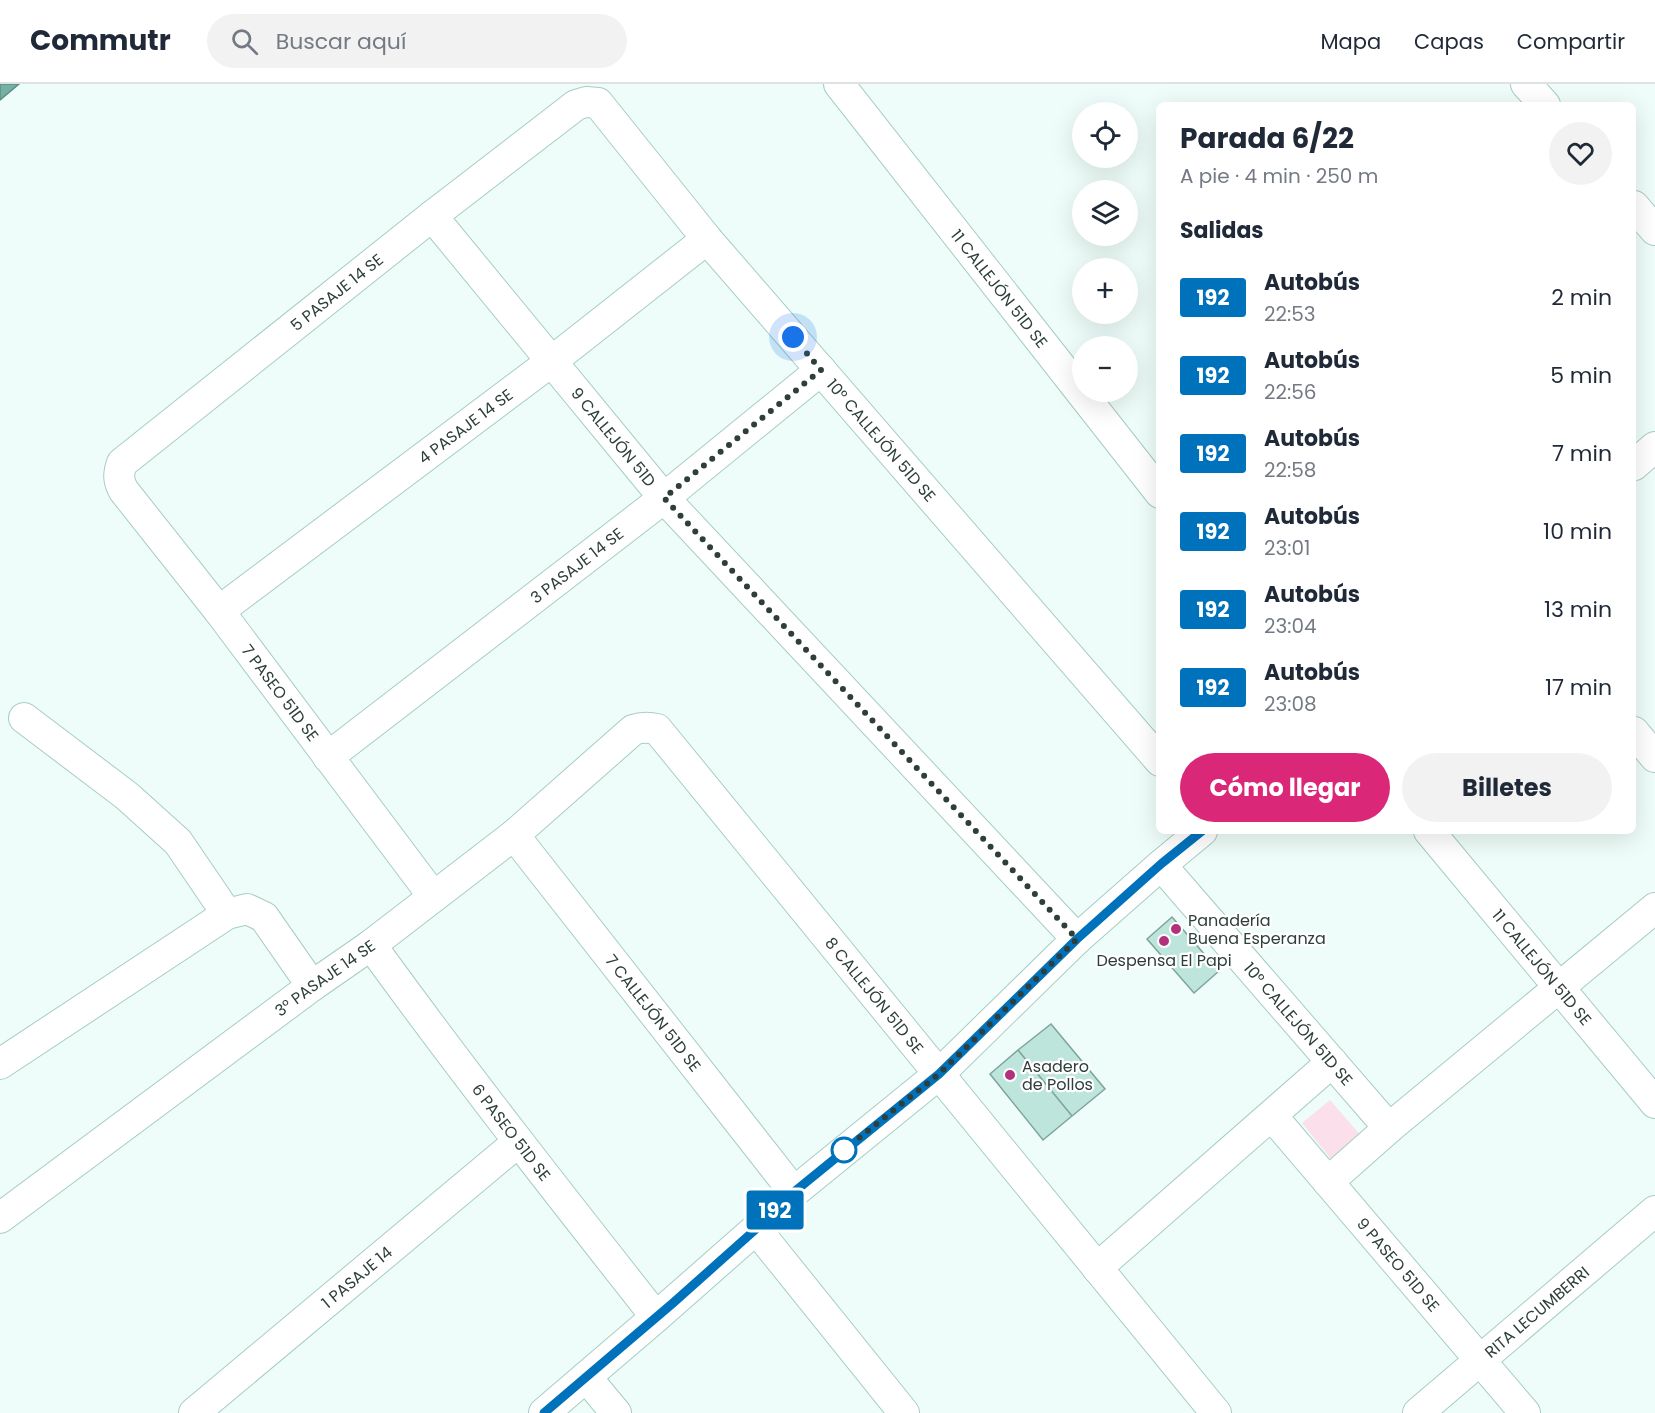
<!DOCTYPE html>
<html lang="es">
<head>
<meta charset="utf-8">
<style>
	:root { --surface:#fff; --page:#f2f2f3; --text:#1f2937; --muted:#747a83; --line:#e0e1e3; --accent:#db2777 }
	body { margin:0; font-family:Poppins,sans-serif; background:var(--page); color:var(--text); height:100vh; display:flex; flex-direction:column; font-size:22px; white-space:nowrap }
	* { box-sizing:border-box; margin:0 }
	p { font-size:20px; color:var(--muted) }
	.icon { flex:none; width:33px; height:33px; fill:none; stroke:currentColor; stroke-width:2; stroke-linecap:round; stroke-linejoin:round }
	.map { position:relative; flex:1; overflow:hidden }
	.sheet { position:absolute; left:1156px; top:18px; width:480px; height:732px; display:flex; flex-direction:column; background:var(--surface); border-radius:9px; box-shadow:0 6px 24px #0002 }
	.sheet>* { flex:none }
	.badge { padding:0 12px; border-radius:4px; font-size:21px; line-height:39px }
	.fabs { position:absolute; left:1072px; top:18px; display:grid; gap:12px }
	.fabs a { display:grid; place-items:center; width:66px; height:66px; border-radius:50%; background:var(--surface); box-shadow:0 6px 24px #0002; font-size:30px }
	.you { position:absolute; width:30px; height:30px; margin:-15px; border:4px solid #fff; border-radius:50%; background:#1a73e8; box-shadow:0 0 0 9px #1a73e833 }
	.map>.badge { position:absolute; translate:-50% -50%; box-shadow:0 0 0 3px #fff }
	h2 { padding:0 24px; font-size:22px; line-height:54px }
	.round { display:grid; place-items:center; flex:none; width:63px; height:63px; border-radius:32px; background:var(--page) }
	.summary { display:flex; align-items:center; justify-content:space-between; height:102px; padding:0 24px }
	h1 { font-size:28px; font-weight:700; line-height:45px }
	.action { display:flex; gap:12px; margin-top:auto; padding:12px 24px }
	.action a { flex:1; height:69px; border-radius:36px; background:var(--accent); color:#fff; font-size:24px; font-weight:700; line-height:69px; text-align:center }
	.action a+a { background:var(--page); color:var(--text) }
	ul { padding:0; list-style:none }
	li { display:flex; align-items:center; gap:18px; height:78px; padding:0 24px }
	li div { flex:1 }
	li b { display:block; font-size:22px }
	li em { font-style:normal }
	li .badge { min-width:66px; font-weight:700; text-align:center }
	header { display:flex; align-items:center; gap:36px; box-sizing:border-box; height:84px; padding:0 30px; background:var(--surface); border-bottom:2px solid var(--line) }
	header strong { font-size:28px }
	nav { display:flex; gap:33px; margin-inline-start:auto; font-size:21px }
	.search { width:420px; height:54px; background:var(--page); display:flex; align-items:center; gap:15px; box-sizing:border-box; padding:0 21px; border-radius:33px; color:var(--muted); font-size:22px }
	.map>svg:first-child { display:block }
	.green { fill:#fbe0ec }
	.water { fill:#74b1a4; stroke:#5f8e84; stroke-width:1.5 }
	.building { fill:#bde5db; stroke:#7ea49b; stroke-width:1.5 }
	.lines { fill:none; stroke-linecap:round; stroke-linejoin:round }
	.minor-casing { stroke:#a6cdc4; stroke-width:32 }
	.minor { stroke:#fff; stroke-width:30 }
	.line-casing { stroke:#fff; stroke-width:14 }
	.line { stroke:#0072bc; stroke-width:9 }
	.walk { stroke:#2e3e3a; stroke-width:6; stroke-dasharray:0 10.8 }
	.poi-dot { fill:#b2317c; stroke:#fff; stroke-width:2 }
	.stop-dot { fill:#fff; stroke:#0072bc; stroke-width:3 }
	.labels { text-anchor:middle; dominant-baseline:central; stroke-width:4.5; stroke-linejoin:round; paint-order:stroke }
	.street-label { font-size:16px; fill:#2e3e3a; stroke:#fff }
	.poi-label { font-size:16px; fill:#2e3e3a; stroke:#fff; text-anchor:start }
</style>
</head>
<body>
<header>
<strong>Commutr</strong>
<div class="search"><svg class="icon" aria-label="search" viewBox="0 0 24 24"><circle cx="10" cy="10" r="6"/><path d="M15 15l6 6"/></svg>Buscar aquí</div>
<nav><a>Mapa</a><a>Capas</a><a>Compartir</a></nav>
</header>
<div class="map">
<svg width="1655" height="1329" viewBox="0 0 1655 1329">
	<rect width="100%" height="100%" fill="#eefdf9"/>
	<path class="green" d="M1330,1016L1363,1054L1335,1080L1302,1039Z"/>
	<path class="water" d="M0,0H19L0,16Z"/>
	<path class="building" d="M1172,833L1219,887L1194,909L1147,855Z
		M1051,940L1105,1005L1072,1032L1018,966Z
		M1018,966L1072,1032L1043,1056L990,990Z"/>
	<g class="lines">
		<g class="minor-casing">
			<g id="minor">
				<path id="s1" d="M839,0L1160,409"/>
				<path d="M1526,0L1545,21"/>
				<path d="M1634,122L1655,146"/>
				<path id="s2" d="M432,132L664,414L1077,855"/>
				<path d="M1634,381L1655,363"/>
				<path id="s3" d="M219,527L552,277L707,155"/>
				<path d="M24,634L127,712L178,758L227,830"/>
				<path d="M1634,648L1655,673"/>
				<path id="s4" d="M328,673L664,414L821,286"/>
				<path id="s5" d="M1429,747L1655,1019"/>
				<path id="s6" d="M514,751L794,1108"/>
				<path id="s7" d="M1161,781L1389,1044"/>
				<path id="s8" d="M433,812L219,527L124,407C118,397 118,390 122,379L432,132L576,21L586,18L598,19L707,155L1160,677"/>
				<path id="s9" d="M371,861C463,988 559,1110 656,1233"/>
				<path d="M0,980L227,830L247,825L264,833L312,902"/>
				<path id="s10" d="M1272,1032L1525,1329"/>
				<path d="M1328,1098L1389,1044L1655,824"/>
				<path id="s11" d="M0,1134L312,902L371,861L514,751L633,646C642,643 648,643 657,645L1216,1329"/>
				<path d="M756,1145L904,1329"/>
				<path d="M1097,1184L1332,978"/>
				<path d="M586,1293L616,1329"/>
				<path id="s12" d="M194,1329L518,1058"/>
				<path d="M544,1329L656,1233L756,1145L794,1108L939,990L1077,855L1161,781L1202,747"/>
				<path id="s13" d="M1418,1329L1655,1127"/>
			</g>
		</g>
		<use href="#minor" class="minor"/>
	</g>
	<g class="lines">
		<g class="line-casing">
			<path id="line" d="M544,1329L673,1219L756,1145L794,1108L939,990L1077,855L1161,780L1202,747"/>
		</g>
		<use href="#line" class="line"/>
		<path class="walk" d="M793,253L821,286L664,414L1077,855L939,990L844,1066"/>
	</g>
	<g class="poi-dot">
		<circle cx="1176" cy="845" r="6"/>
		<circle cx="1164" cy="857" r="6"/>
		<circle cx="1010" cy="991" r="6"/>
	</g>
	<circle class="stop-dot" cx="844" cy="1066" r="12"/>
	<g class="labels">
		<g class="street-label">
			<text stroke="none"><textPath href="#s1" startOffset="260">11 CALLEJÓN 51D SE</textPath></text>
			<text stroke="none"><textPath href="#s8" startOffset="813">5 PASAJE 14 SE</textPath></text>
			<text stroke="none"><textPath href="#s3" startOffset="308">4 PASAJE 14 SE</textPath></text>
			<text stroke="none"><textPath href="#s2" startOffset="286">9 CALLEJÓN 51D</textPath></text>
			<text stroke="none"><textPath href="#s8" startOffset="1580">10° CALLEJÓN 51D SE</textPath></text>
			<text stroke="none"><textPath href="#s4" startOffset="314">3 PASAJE 14 SE</textPath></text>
			<text transform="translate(280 609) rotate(53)">7 PASEO 51D SE</text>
			<text stroke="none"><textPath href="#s5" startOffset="177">11 CALLEJÓN 51D SE</textPath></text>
			<text stroke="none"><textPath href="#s11" startOffset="404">3° PASAJE 14 SE</textPath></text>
			<text stroke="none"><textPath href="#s11" startOffset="1168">8 CALLEJÓN 51D SE</textPath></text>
			<text stroke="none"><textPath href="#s6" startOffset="226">7 CALLEJÓN 51D SE</textPath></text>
			<text stroke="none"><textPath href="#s7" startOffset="210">10° CALLEJÓN 51D SE</textPath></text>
			<text stroke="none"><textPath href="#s9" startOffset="234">6 PASEO 51D SE</textPath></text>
			<text stroke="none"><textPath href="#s10" startOffset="195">9 PASEO 51D SE</textPath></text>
			<text stroke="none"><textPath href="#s12" startOffset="212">1 PASAJE 14</textPath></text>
			<text stroke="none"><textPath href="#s13" startOffset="156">RITA LECUMBERRI</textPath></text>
		</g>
		<g class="poi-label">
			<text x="1188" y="836">Panadería<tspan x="1188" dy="18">Buena Esperanza</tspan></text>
			<text x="1164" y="876" text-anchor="middle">Despensa El Papi</text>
			<text x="1022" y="982">Asadero<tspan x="1022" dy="18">de Pollos</tspan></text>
		</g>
	</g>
</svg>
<div class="fabs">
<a><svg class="icon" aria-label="locate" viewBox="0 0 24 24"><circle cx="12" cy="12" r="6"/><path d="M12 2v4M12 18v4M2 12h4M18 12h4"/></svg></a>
<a><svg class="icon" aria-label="layers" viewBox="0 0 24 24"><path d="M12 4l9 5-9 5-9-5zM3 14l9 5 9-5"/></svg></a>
<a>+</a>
<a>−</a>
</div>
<div class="you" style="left:793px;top:253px"></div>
<b class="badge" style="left:775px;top:1126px;background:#0072bc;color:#fff">192</b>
<section class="sheet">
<div class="summary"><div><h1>Parada 6/22</h1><p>A pie · 4 min · 250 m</p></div><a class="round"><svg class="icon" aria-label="heart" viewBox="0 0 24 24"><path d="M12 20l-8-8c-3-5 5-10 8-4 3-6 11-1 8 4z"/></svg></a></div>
<h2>Salidas</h2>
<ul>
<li><span class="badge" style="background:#0072bc;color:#fff">192</span><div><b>Autobús</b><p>22:53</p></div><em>2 min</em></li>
<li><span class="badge" style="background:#0072bc;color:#fff">192</span><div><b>Autobús</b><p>22:56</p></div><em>5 min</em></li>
<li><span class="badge" style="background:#0072bc;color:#fff">192</span><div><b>Autobús</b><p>22:58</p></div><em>7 min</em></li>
<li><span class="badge" style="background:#0072bc;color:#fff">192</span><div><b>Autobús</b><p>23:01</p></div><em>10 min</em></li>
<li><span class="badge" style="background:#0072bc;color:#fff">192</span><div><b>Autobús</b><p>23:04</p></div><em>13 min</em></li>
<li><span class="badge" style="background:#0072bc;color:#fff">192</span><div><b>Autobús</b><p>23:08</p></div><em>17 min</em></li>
</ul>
<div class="action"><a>Cómo llegar</a><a>Billetes</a></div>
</section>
</div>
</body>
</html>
